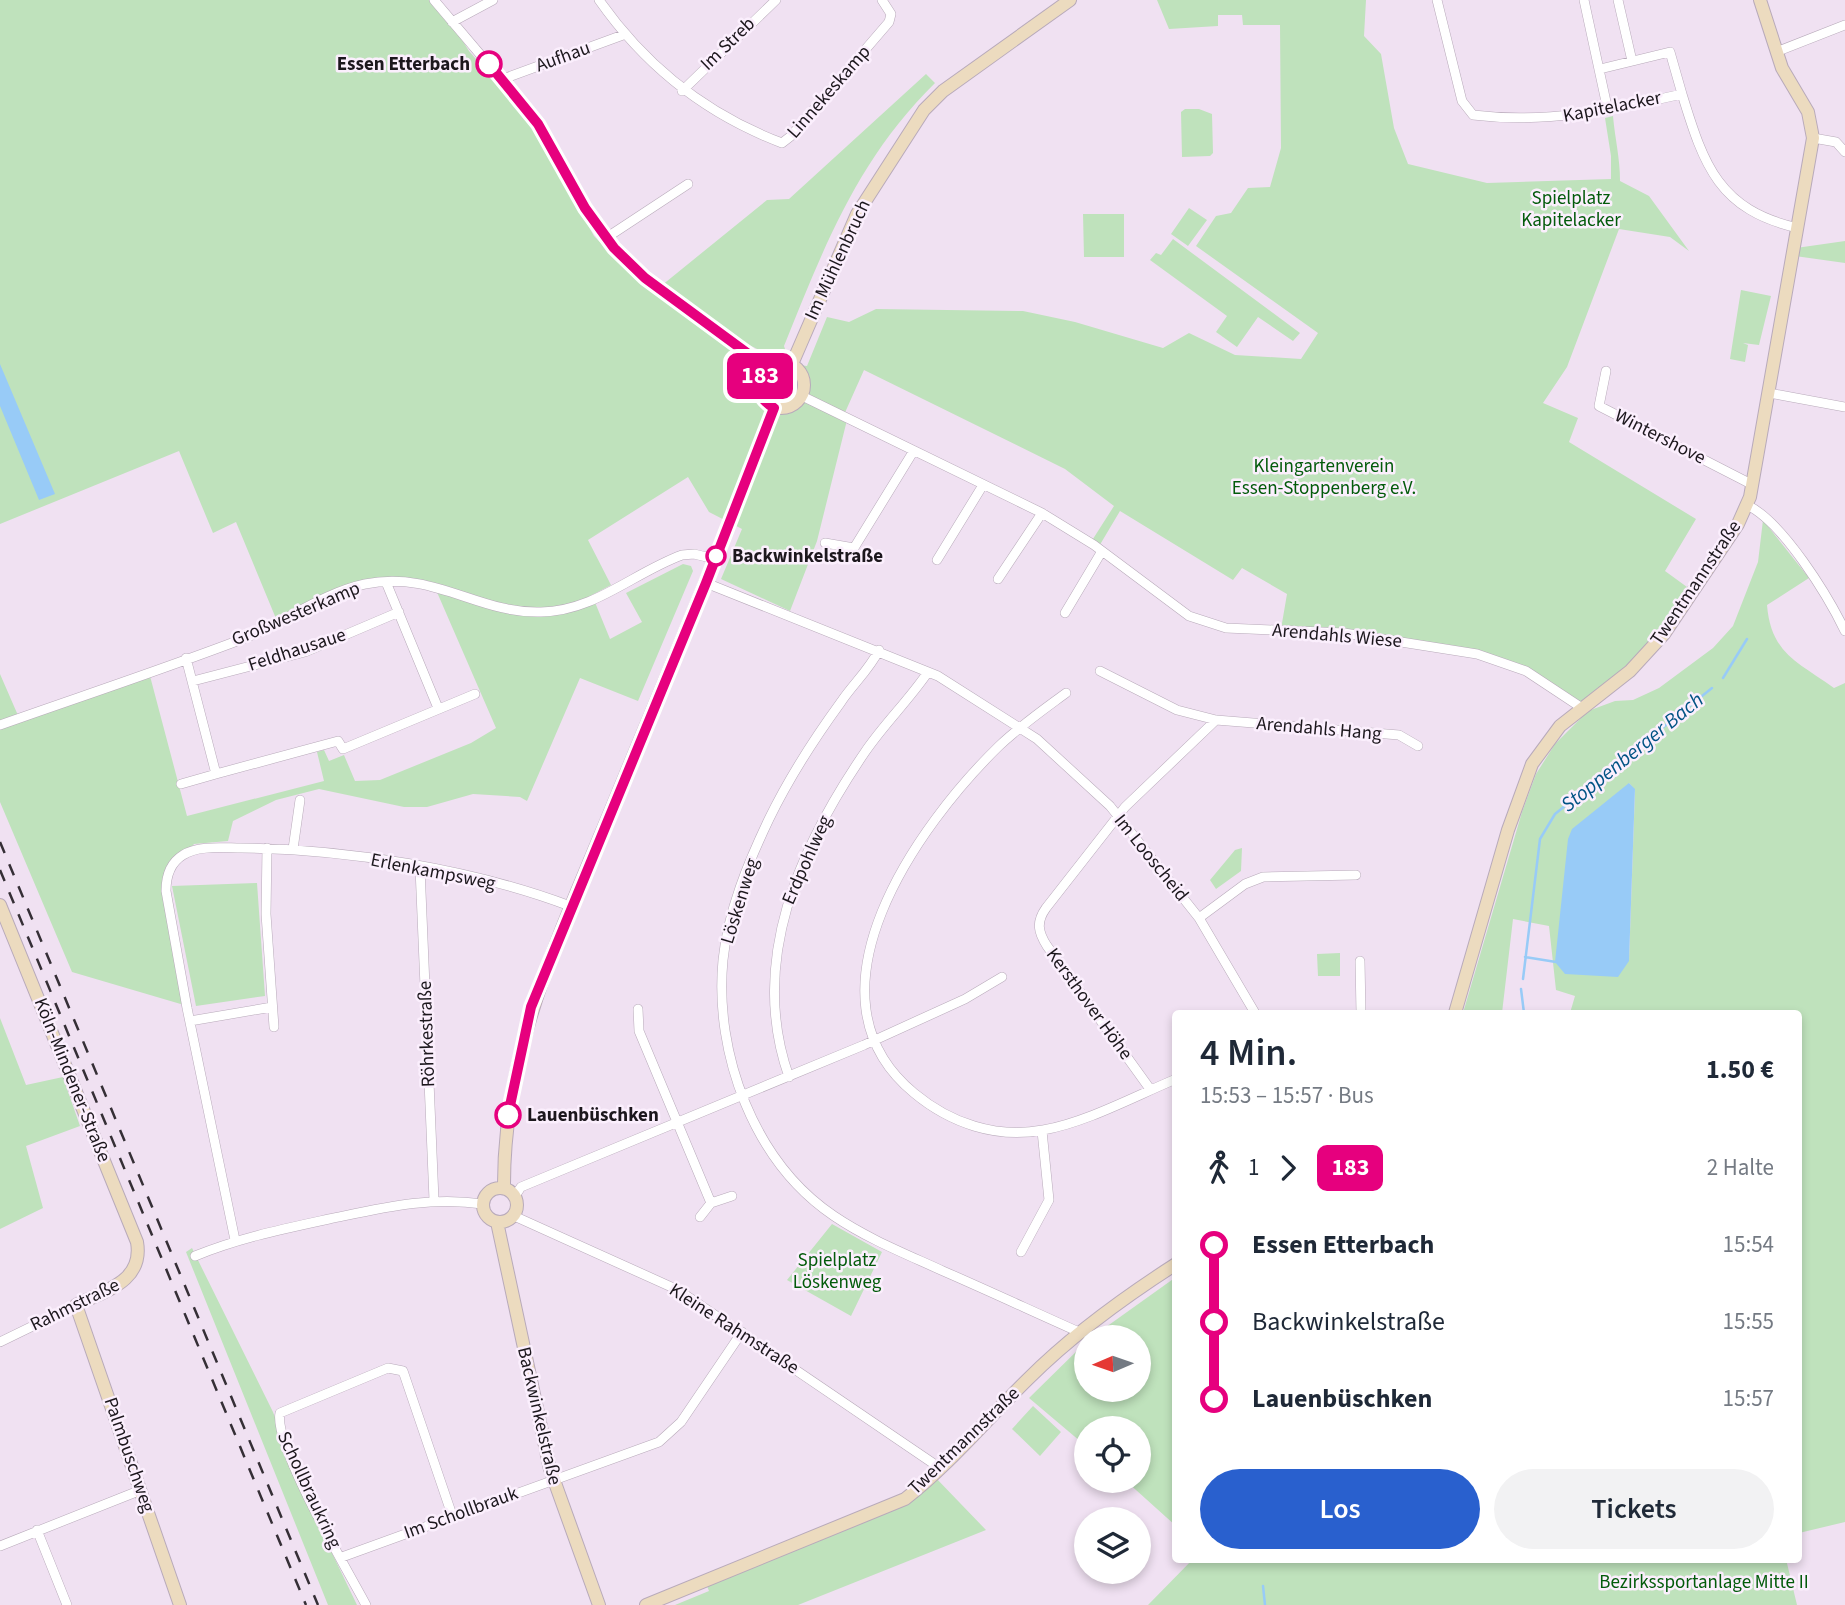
<!DOCTYPE html>
<html lang="de">
<head>
<meta charset="utf-8">
<style>
	:root { --surface:#fff; --page:#f2f2f3; --text:#1f2937; --muted:#747a83; --accent:#2960ce }
	body { margin:0; font-family:"Source Sans 3",sans-serif; background:var(--page); color:var(--text); height:100vh; display:flex; flex-direction:column; font-size:26px; white-space:nowrap }
	* { box-sizing:border-box; margin:0 }
	p { font-size:23px; color:var(--muted) }
	.icon { flex:none; width:38px; height:38px; fill:none; stroke:currentColor; stroke-width:2; stroke-linecap:round; stroke-linejoin:round }
	.map { position:relative; flex:1; overflow:hidden }
	.panel { position:absolute; left:1172px; top:1010px; width:630px; height:553px; display:flex; flex-direction:column; background:var(--surface); border-radius:7px; box-shadow:0 4px 10px #0003 }
	.panel>* { flex:none }
	.badge { padding:0 14px; border-radius:10px; font-size:24px; line-height:46px }
	.needle { width:46px; rotate:268deg }
	.controls { position:absolute; left:1074px; top:1325px; display:grid; gap:14px }
	.controls a { display:grid; place-items:center; width:77px; height:77px; border-radius:50%; background:var(--surface); box-shadow:0 4px 10px #0003; font-size:35px }
	.map>.badge { position:absolute; translate:-50% -50%; box-shadow:0 0 0 4px #fff }
	.legs { display:flex; align-items:center; gap:10px; height:77px; padding:0 28px; font-size:23px }
	.legs p { margin-inline-start:auto }
	.head { display:flex; align-items:center; justify-content:space-between; height:119px; padding:0 28px }
	h1 { font-size:38px; font-weight:600; line-height:52px }
	.button { display:flex; gap:14px; margin-top:auto; padding:14px 28px }
	.button a { flex:1; height:80px; border-radius:42px; background:var(--accent); color:#fff; font-size:28px; font-weight:600; line-height:80px; text-align:center }
	.button a+a { background:var(--page); color:var(--text) }
	ul { padding:0 28px; list-style:none }
	li { display:flex; align-items:center; gap:24px; height:77px; font-size:26px }
	li i { display:grid; place-items:center; width:10px; height:100%; margin:0 9px; background:currentColor }
	li i::after { content:''; width:18px; height:18px; margin:-9px; border:5px solid; border-radius:50%; background:var(--surface) }
	li p { margin-inline-start:auto }
	li:first-child i { background:linear-gradient(#0000 50%,currentColor 0) }
	li:last-child i { background:linear-gradient(currentColor 50%,#0000 0) }
	.map>svg:first-child { display:block }
	.green { fill:#bfe2bc; fill-rule:evenodd }
	.water { fill:#98cbf7 }
	.lines { fill:none; stroke-linecap:round; stroke-linejoin:round }
	.stream { stroke:#98cbf7; stroke-width:2.5 }
	.street-casing { stroke:#b8aaba; stroke-width:10 }
	.secondary-casing { stroke:#b8aaba; stroke-width:14 }
	.street { stroke:#fff; stroke-width:9 }
	.secondary { stroke:#ecdbbf; stroke-width:12 }
	.rail { stroke:#352f36; stroke-width:2.5; stroke-dasharray:12 12; stroke-linecap:butt }
	.line-1-casing { stroke:#fff; stroke-width:16 }
	.line-1 { stroke:#e6007e; stroke-width:10 }
	.stop-1-dot { fill:#fff; stroke:#e6007e; stroke-width:3.5 }
	.labels { text-anchor:middle; dominant-baseline:central; stroke-width:5; stroke-linejoin:round; paint-order:stroke }
	.street-label { font-size:19px; fill:#1c171d; stroke:#fbeffd }
	.stop-label { font-size:19px; font-weight:bold; fill:#1c171d; stroke:#fbeffd; text-anchor:start }
	.park-label { font-size:19px; fill:#035b0b; stroke:#fbeffd }
	.water-label { font-size:21px; font-style:italic; fill:#015384; stroke:#fbeffd }
</style>
</head>
<body>
<div class="map">
<svg width="1845" height="1605" viewBox="0 0 1845 1605">
	<rect width="100%" height="100%" fill="#f0e1f2"/>
	<path class="green" d="M0,0H432L451,22L469,51L529,120L594,236L631,274L748,362C768,367 786,363 807,366L827,317L849,322L876,309L1023,311L1075,322L1163,348L1189,333L1235,355L1301,359L1318,333L1196,246L1216,216L1231,213L1248,188L1270,187L1281,148L1280,25H1243L1242,15H1218V26L1169,29L1157,0H1366L1364,36L1381,54L1394,128L1408,164L1487,183L1611,179V156L1605,118L1613,116C1615,139 1620,158 1620,181L1649,196L1689,251L1670,237L1619,229L1567,367L1543,403L1578,418L1569,442L1696,519L1665,571L1687,587L1652,643L1581,705L1527,670L1450,645L1343,632L1281,629L1287,594L1242,568L1233,580L1120,511L1098,548L1091,542L1114,506L1065,469L864,370L843,417L847,420L817,541L790,611L721,579L742,529L709,512L688,477L588,540L611,585L592,595L610,639L642,622L626,593L683,564L691,566L693,571L638,701L580,678L527,801L520,797L473,794L427,807H404L319,789L276,800L233,821L228,841L194,844L165,877L184,1005L72,972L0,802V674L20,720L150,676L187,816L324,781L317,752L324,750L329,761L344,755L355,781L380,780L471,743L496,728L433,583H367L277,621L236,522L213,533L179,451L0,524Z
		M926,74L935,83C857,160 824,247 784,346L787,355L780,359L766,358L761,351L722,331L661,286L767,200L789,199Z
		M1185,109H1199L1212,114L1213,153L1210,156L1182,157L1181,112Z
		M1189,208L1207,220L1188,246L1171,234Z
		M1083,214H1124V257H1084Z
		M1173,239L1300,333L1293,341L1258,317L1237,347L1216,332L1227,316L1150,260L1156,253L1161,255Z
		M1845,241V263L1795,256L1796,248Z
		M1741,290L1771,296L1759,345L1743,343L1748,345L1745,362L1730,359Z
		M1763,520L1809,578L1767,605C1771,654 1798,662 1834,688L1845,683V1522L1799,1533V1013H1570L1575,996L1556,990L1549,926L1513,919L1502,1013H1463L1522,812L1536,774L1555,744L1588,711L1615,701L1633,700L1659,688L1713,648L1733,626L1758,562ZM1629,783L1635,790L1629,961Z
		M1242,848L1241,871L1216,889L1210,880L1235,850Z
		M257,883L265,996L196,1006L172,886Z
		M1340,953V976H1318L1317,954Z
		M0,1018L26,1085L63,1077L80,1126L26,1146L43,1208L0,1229Z
		M832,1224L882,1252L851,1316L787,1280Z
		M192,1248L273,1412L305,1497L357,1605H328L186,1252Z
		M1176,1277V1526L1126,1481L1139,1480V1428H1087V1447L1029,1398L1087,1341V1390H1139V1337H1092Z
		M1033,1406L1061,1432L1040,1456L1012,1429Z
		M934,1476L986,1530L798,1605H675L709,1591L707,1586L872,1515Z
		M1193,1559H1786L1797,1605H1148Z"/>
	<path class="water" d="M0,364L55,494L39,500L0,406Z
		M1629,783L1635,789L1629,961L1618,977L1565,974L1555,962L1568,839L1572,829Z"/>
	<g class="lines">
		<path class="stream" d="M1723,678L1747,639
			M1525,957L1556,962
			M1523,979L1540,839L1555,814L1712,688
			M1521,989L1524,1013
			M1263,1586L1265,1605"/>
		<g class="street-casing">
			<path id="street" d="M434,0L529,112L585,208L614,248L645,278L766,367
				M599,0C646,67 705,114 782,143L791,136L889,22L891,14L882,0
				M1437,0L1462,101L1473,115C1546,124 1612,110 1682,94C1704,166 1719,210 1798,228
				M1584,0L1608,111
				M1618,0L1632,61
				M452,22L493,0
				M1776,52L1845,25
				M1600,69L1670,52L1682,94
				M503,79L623,35
				M682,91L776,0
				M1813,138L1836,142L1845,152
				M606,238L688,184
				M1606,371L1599,406L1753,485
				M1769,393L1845,407
				M802,396L1042,513L1094,545L1189,616L1226,628L1344,633L1477,654L1526,671L1582,708
				M1747,505C1783,522 1828,596 1845,631
				M825,543L854,548L913,452
				M937,560L983,485
				M998,579L1042,513
				M386,582L438,708
				M706,583L938,676L1037,739L1110,806L1199,918L1255,1013
				M1065,613L1102,551
				M879,650C869,670 853,684 841,702C814,739 789,778 769,819C748,863 728,911 723,960C714,1054 754,1162 834,1216C868,1239 906,1254 943,1271C989,1291 1034,1312 1079,1332
				M186,658L216,774L338,741L343,749L475,694
				M1100,671L1177,710L1216,720L1399,735L1418,746
				M193,681L305,652L399,612
				M1066,693C1043,710 1020,726 999,746C919,824 795,995 914,1093C950,1123 996,1139 1043,1130C1085,1123 1135,1096 1176,1079
				M0,725C82,696 164,669 245,638C285,622 323,593 365,584C434,570 478,614 541,612C595,611 633,573 682,555L694,554L715,559
				M181,784L216,774
				M267,848L266,914L274,1027
				M293,849L300,800
				M420,868L434,1200
				M1199,918L1245,884L1263,877L1356,875
				M1360,961L1361,1013
				M638,1009L639,1031L711,1203
				M190,1021L272,1007
				M789,1077C748,961 800,847 865,752C884,724 909,700 928,672
				M1150,1089L1047,946C1038,932 1036,922 1046,908L1125,807L1216,720
				M515,1196L521,1187L864,1045L965,999L1002,977
				M514,1216L678,1290L940,1468
				M700,1217L711,1203L732,1196
				M235,1240L187,1008L166,891C166,877 170,863 183,855C198,845 224,848 241,848C346,849 472,869 570,906
				M1021,1252L1049,1200L1042,1131
				M195,1256C239,1238 283,1229 329,1219C382,1208 429,1196 483,1204
				M0,1342L76,1305
				M37,1530L67,1605
				M0,1546L141,1490
				M342,1557L659,1442L681,1422L742,1332
				M366,1605C348,1571 273,1445 280,1413L388,1368L403,1371L452,1515"/>
		</g>
		<g class="secondary-casing">
			<path id="secondary" d="M758 385a23 23 0 1 1 46 0a23 23 0 1 1-46 0Z
				M792,364L857,214L924,110L943,91L1070,0
				M0,905L137,1242C144,1282 104,1291 76,1305L180,1605
				M1455,1013L1508,830L1532,764L1560,726L1630,671L1664,634L1738,524L1750,497L1813,138L1808,112L1782,68L1760,0
				M483 1205a17 17 0 1 1 34 0a17 17 0 1 1-34 0Z
				M504,1188C503,1050 560,934 611,810C666,676 724,543 774,408
				M497,1222L550,1469L599,1605
				M646,1605L905,1499C950,1464 987,1419 1028,1379C1073,1334 1123,1298 1176,1264"/>
		</g>
		<use href="#street" class="street"/>
		<use href="#secondary" class="secondary"/>
		<path class="rail" d="M0,842L318,1605
			M0,870L306,1605"/>
	</g>
	<g class="lines">
		<g class="line-1-casing">
			<path id="line-1" d="M489,64L538,124L585,208L614,248L645,278L766,367C753,382 757,398 774,408L706,583L531,1007L508,1115"/>
		</g>
		<use href="#line-1" class="line-1"/>
	</g>
	<g class="stop-1-dot">
		<circle cx="489" cy="64" r="12"/>
		<circle cx="716" cy="556" r="9"/>
		<circle cx="508" cy="1115" r="12"/>
	</g>
	<g class="labels">
		<g class="street-label">
			<text transform="translate(728 44) rotate(-44)">Im Streb</text>
			<text transform="translate(563 57) rotate(-20)">Aufhau</text>
			<text transform="translate(829 92) rotate(-49)">Linnekeskamp</text>
			<text transform="translate(1612 107) rotate(-11)">Kapitelacker</text>
			<text transform="translate(838 260) rotate(-65)">Im Mühlenbruch</text>
			<text transform="translate(1660 437) rotate(27)">Wintershove</text>
			<text transform="translate(1696 583) rotate(-56)">Twentmannstraße</text>
			<text transform="translate(296 614) rotate(-23)">Großwesterkamp</text>
			<text transform="translate(1337 636) rotate(5)">Arendahls Wiese</text>
			<text transform="translate(297 650) rotate(-18)">Feldhausaue</text>
			<text transform="translate(1319 729) rotate(5)">Arendahls Hang</text>
			<text transform="translate(1151 858) rotate(51)">Im Looscheid</text>
			<text transform="translate(807 860) rotate(-66)">Erdpohlweg</text>
			<text transform="translate(433 872) rotate(11)">Erlenkampsweg</text>
			<text transform="translate(740 901) rotate(-73)">Löskenweg</text>
			<text transform="translate(1089 1004) rotate(54)">Kersthover Höhe</text>
			<text transform="translate(427 1034) rotate(-92)">Röhrkestraße</text>
			<text transform="translate(72 1080) rotate(68)">Köln-Mindener-Straße</text>
			<text transform="translate(75 1305) rotate(-26)">Rahmstraße</text>
			<text transform="translate(734 1329) rotate(33)">Kleine Rahmstraße</text>
			<text transform="translate(539 1416) rotate(77)">Backwinkelstraße</text>
			<text transform="translate(964 1441) rotate(-44)">Twentmannstraße</text>
			<text transform="translate(129 1455) rotate(71)">Palmbuschweg</text>
			<text transform="translate(309 1490) rotate(65)">Schollbraukring</text>
			<text transform="translate(461 1513) rotate(-20)">Im Schollbrauk</text>
		</g>
		<g class="stop-label">
			<text x="470" y="64" text-anchor="end">Essen Etterbach</text>
			<text x="732" y="556">Backwinkelstraße</text>
			<text x="527" y="1115">Lauenbüschken</text>
		</g>
		<g class="park-label">
			<text x="1571" y="198">Spielplatz<tspan x="1571" dy="22">Kapitelacker</tspan></text>
			<text x="1324" y="466">Kleingartenverein<tspan x="1324" dy="22">Essen-Stoppenberg e.V.</tspan></text>
			<text x="837" y="1260">Spielplatz<tspan x="837" dy="22">Löskenweg</tspan></text>
			<text x="1704" y="1582">Bezirkssportanlage Mitte II</text>
		</g>
		<g class="water-label">
			<text transform="translate(1632 752) rotate(-39)">Stoppenberger Bach</text>
		</g>
	</g>
</svg>
<div class="controls">
<a><svg class="needle" viewBox="-14 -14 28 28"><path d="M0-13l5 13h-10z" fill="#e53935"/><path d="M0 13l5-13h-10z" fill="#747a83"/></svg></a>
<a><svg class="icon" aria-label="locate" viewBox="0 0 24 24"><circle cx="12" cy="12" r="6"/><path d="M12 2v4M12 18v4M2 12h4M18 12h4"/></svg></a>
<a><svg class="icon" aria-label="layers" viewBox="0 0 24 24"><path d="M12 4l9 5-9 5-9-5zM3 14l9 5 9-5"/></svg></a>
</div>
<b class="badge" style="left:760px;top:376px;background:#e6007e;color:#fff">183</b>
<section class="panel">
<div class="head"><div><h1>4 Min.</h1><p>15:53 – 15:57 · Bus</p></div><b>1.50 €</b></div>
<div class="legs"><svg class="icon" aria-label="walk" viewBox="0 0 24 24"><circle cx="13" cy="4" r="2"/><path d="M13 8l-2 6 4 7M11 14l-3 7M7 12l3-4h3l4 4"/></svg>1<svg class="icon" aria-label="forward" viewBox="0 0 24 24"><path d="M9 5l7 7-7 7"/></svg><b class="badge" style="background:#e6007e;color:#fff">183</b><p>2 Halte</p></div>
<ul>
<li><i style="color:#e6007e"></i><b>Essen Etterbach</b><p>15:54</p></li>
<li><i style="color:#e6007e"></i><span>Backwinkelstraße</span><p>15:55</p></li>
<li><i style="color:#e6007e"></i><b>Lauenbüschken</b><p>15:57</p></li>
</ul>
<div class="button"><a>Los</a><a>Tickets</a></div>
</section>
</div>
</body>
</html>
